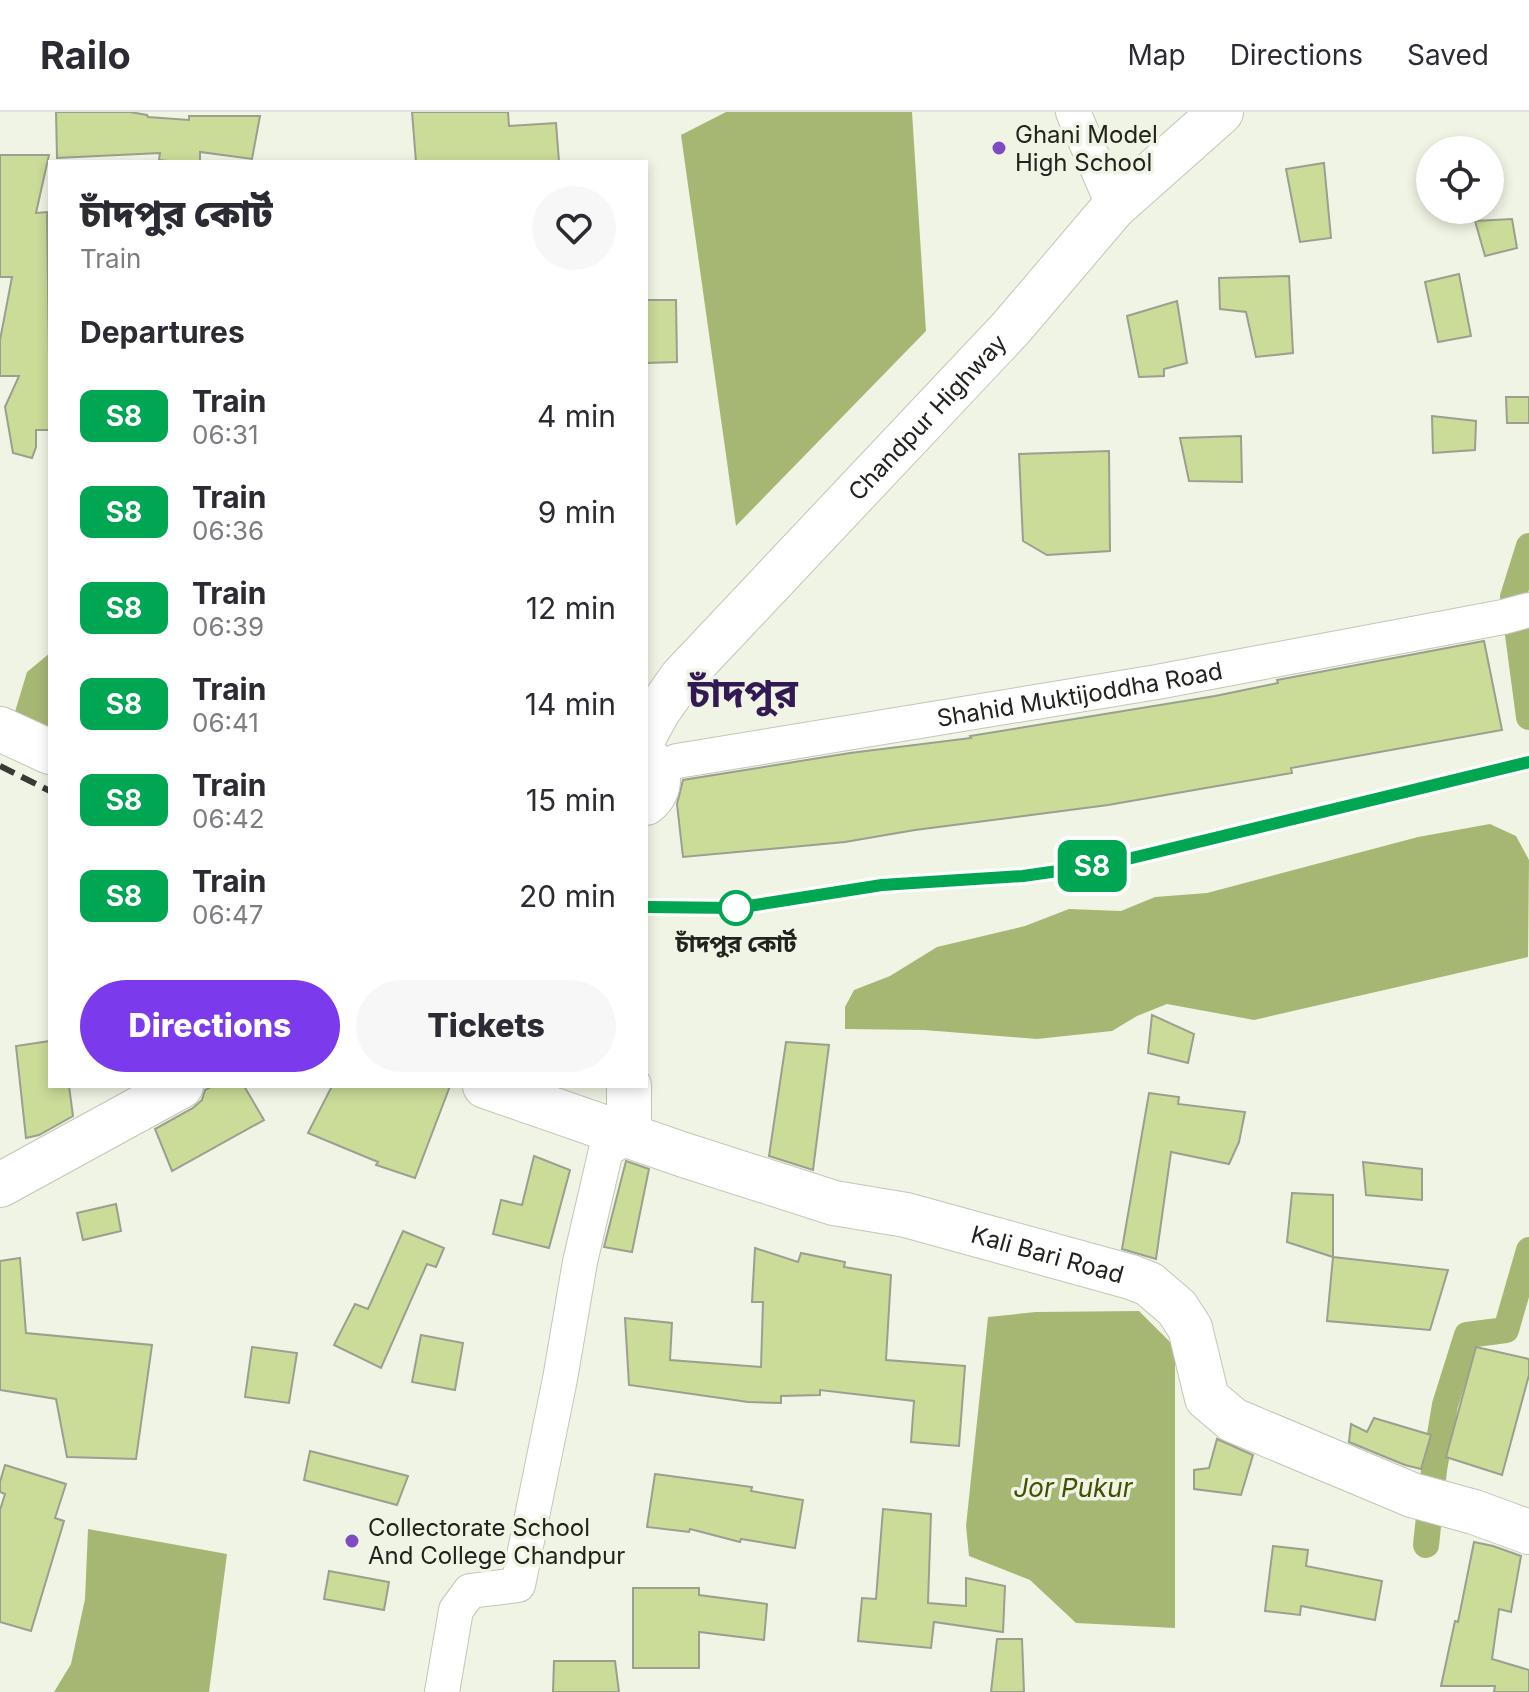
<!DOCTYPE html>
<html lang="en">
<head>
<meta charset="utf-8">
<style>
	:root { --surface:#fff; --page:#f7f7f7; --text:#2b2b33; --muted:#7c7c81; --line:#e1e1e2; --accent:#7c3aed }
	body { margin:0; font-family:Inter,"Noto Sans Bengali",sans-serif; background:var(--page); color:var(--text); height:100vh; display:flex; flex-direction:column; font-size:30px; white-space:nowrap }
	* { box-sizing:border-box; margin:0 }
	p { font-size:26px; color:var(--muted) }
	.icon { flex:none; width:44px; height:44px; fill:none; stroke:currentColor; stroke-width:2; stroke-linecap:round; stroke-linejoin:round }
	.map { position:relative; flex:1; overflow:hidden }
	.details { position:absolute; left:48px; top:48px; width:600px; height:928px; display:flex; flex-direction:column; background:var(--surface); border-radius:0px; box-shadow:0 4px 12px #0003 }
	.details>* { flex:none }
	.badge { padding:0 16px; border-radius:12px; font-size:28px; line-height:52px }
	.fabs { position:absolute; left:1416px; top:24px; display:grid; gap:16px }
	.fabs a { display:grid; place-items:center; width:88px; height:88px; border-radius:50%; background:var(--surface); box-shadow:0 4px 12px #0003; font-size:40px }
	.map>.badge { position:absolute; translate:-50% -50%; box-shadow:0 0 0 4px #fff }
	h2 { padding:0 32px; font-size:30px; line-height:72px }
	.round { display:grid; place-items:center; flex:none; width:84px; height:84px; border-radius:42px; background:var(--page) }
	.summary { display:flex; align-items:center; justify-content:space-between; height:136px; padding:0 32px }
	h1 { font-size:38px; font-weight:800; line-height:60px }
	.primary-button { display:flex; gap:16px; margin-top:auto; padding:16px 32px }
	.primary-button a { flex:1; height:92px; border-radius:48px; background:var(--accent); color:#fff; font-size:32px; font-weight:800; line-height:92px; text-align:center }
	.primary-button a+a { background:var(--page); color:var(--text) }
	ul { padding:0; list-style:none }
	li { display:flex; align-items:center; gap:24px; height:96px; padding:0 32px }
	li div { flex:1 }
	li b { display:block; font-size:30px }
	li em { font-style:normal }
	li .badge { min-width:88px; font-weight:700; text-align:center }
	header { display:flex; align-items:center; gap:48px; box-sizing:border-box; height:112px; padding:0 40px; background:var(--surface); border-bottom:2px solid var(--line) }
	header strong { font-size:38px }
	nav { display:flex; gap:44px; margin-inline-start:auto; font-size:28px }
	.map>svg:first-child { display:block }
	.water { fill:#a6b774 }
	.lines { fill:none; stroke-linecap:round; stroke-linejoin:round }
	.canal { stroke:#a6b774; stroke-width:26 }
	.building { fill:#cadc98; stroke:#9a9f90; stroke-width:2 }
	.minor-casing { stroke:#c2c6b7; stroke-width:36 }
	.major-casing { stroke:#c2c6b7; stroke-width:46 }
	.minor { stroke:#fff; stroke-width:34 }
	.major { stroke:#fff; stroke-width:44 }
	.rail { stroke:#393a34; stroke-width:6; stroke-dasharray:16 8; stroke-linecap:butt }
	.line-casing { stroke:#fff; stroke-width:18 }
	.line { stroke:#00a651; stroke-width:12 }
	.poi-dot { fill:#7f4bc3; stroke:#f0f4e5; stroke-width:3 }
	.stop-dot { fill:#fff; stroke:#00a651; stroke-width:4 }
	.labels { text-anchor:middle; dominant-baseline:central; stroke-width:7; stroke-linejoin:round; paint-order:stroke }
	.poi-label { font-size:24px; fill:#22231e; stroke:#f0f4e5; text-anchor:start }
	.street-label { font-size:24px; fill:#22231e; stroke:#f0f4e5 }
	.stop-label { font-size:24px; font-weight:bold; fill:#22231e; stroke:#f0f4e5 }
	.water-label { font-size:26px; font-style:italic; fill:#425000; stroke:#f0f4e5 }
	.town-label { font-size:40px; font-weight:bold; fill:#321953; stroke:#f0f4e5 }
</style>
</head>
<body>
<header>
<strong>Railo</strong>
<nav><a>Map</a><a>Directions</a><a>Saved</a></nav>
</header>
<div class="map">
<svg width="1529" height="1580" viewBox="0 0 1529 1580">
	<rect width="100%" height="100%" fill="#f0f4e5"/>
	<path class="water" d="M726,0H912L926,219L736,414L681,23Z
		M50,541V635L11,613L27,560Z
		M1490,712L1516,724L1529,748L1528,845L1254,908L1167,892L1137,904L1112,919L1037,927L924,918L845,917V895L854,878L890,864L937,835L1025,814L1069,797L1121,799L1155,785L1207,781L1418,725Z
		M1139,1199L1175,1235V1516L1076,1511L1030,1468L969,1444L966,1414L988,1205L1036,1200Z
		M88,1417L227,1442L209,1580H54L71,1552L85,1487Z"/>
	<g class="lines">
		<path class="canal" d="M1529,434L1513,485L1529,605
			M1426,1433L1434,1358L1445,1293L1467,1223L1506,1218L1529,1138"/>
	</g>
	<path class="building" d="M56,0H130L147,3L148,5L189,8V4H260L252,47L200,40V50H176L159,48L160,41L57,46Z
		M412,0H508L509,14L556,11L559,50H416Z
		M0,43H49L36,101L47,100L50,318H36V335L32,346L13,341L5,295L19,264H0V228L12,165H0Z
		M1324,51L1331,126L1300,130L1286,57Z
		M1512,107L1517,136L1485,144L1475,109Z
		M1459,162L1471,224L1438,230L1425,170Z
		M1289,164L1293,241L1256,245L1246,200L1220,197L1219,166Z
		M646,188H676L677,250L646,251Z
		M1177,189L1187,251L1164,257V264L1139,265L1127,204Z
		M1506,285H1529V311H1507Z
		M1432,304L1476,309L1475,338L1433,341Z
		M1241,324L1242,370L1189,369L1180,326Z
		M1109,339L1110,439L1047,443L1023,429L1019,342Z
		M1484,529L1502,618L1291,656L1292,661L1108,693L915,718L845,730L683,745L677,692L683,668L850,641L971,626L970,624L1215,584L1278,571L1277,568Z
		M1152,903L1194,922L1188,951L1148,941Z
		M50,929V974H69L73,1004L39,1023L26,1026L16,934Z
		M786,930L829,933L813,1058L769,1044Z
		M213,974H244L264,1008L172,1059L155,1017L193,996L202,988L205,978Z
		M332,974H450L415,1066L376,1053L378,1050L308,1021Z
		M1149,981L1179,985L1178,992L1245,1000L1239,1030L1229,1052L1171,1040L1156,1147L1122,1137Z
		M534,1044L570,1058L549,1136L493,1122L501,1088L522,1093Z
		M626,1049L649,1057L632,1140L604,1135Z
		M1363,1050L1422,1057V1088L1366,1083Z
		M1292,1081L1333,1083V1145L1287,1130Z
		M116,1092L121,1119L83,1128L77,1101Z
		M403,1119L444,1136L436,1155L427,1152L381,1256L334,1233L355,1192L368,1197Z
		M755,1136L798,1150L801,1141L845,1150L844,1155L891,1163L886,1248L965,1254L959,1334L911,1330L914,1289L820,1278V1283L781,1284V1291L748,1290L629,1273L625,1206L672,1211L670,1248L761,1255L763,1190H752Z
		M1333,1145L1448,1158L1430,1218L1327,1209Z
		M20,1146L26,1221L152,1233L136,1347L67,1345L56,1287L0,1278V1149Z
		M421,1223L463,1231L455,1278L412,1270Z
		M252,1235L297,1241L289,1291L245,1285Z
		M1476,1235L1529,1247V1263L1502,1363L1446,1345Z
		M1374,1306L1431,1323L1421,1357L1405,1353L1349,1330L1351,1312L1367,1320Z
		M1217,1327L1253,1343L1241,1383L1194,1377V1358L1209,1356Z
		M310,1339L408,1364L397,1393L304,1368Z
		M5,1353L66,1372L55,1406L64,1409L31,1519L0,1510V1398L5,1382L0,1380V1370Z
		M655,1362L752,1375L751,1379L803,1388L795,1436L741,1427L740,1430L690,1417L689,1420L647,1415Z
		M883,1397L931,1402L928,1491L966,1494V1466L1005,1474L1003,1520L934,1510L931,1536L858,1529L862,1486L876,1487Z
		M1474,1430L1493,1434L1521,1444L1511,1500L1499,1497L1492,1547L1529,1558V1580H1494L1495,1574H1441L1455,1509L1458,1510Z
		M1273,1434L1308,1438L1306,1454L1382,1469L1375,1508L1301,1494L1300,1503L1265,1499Z
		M329,1459L389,1470L384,1498L324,1487Z
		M633,1476H699V1483L767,1492L764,1528L699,1520V1556H633Z
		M997,1527H1022L1024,1580H991Z
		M554,1549H615L619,1580H553Z"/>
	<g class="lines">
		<g class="minor-casing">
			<g id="minor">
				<path d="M1073,0L1114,95"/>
				<path id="s1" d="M657,658L677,649L1157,570L1503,505L1529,498"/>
				<path d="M442,1580L456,1498L470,1479L518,1473L560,1267L580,1150L606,1038L629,1024"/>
			</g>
		</g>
		<g class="major-casing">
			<g id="major">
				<path d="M0,617L50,640"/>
				<path id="s2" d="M646,621L658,599L682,565L1011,216L1114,95L1221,0"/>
				<path d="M646,645C662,658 662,677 646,691"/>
				<path id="s3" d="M485,974L684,1043L834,1091L906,1103L1131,1165L1149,1172L1177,1196L1190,1216L1207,1286L1233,1308L1412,1383L1474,1400L1529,1420"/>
				<path d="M629,1024V974"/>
				<path d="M0,1073L181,974"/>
			</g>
		</g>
		<use href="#minor" class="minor"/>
		<use href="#major" class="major"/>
		<path class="rail" d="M0,654L50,679
			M646,795L736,796L882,773L1023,764L1107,752L1529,650"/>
	</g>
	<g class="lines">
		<g class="line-casing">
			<path id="line" d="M646,795L736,796L882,773L1023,764L1107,752L1529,650"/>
		</g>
		<use href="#line" class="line"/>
	</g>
	<g class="poi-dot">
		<circle cx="999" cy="36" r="8"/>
		<circle cx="352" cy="1429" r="8"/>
	</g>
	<circle class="stop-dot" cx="736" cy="796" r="16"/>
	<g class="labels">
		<g class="poi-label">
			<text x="1015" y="22">Ghani Model<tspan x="1015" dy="28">High School</tspan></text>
			<text x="368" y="1415">Collectorate School<tspan x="368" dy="28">And College Chandpur</tspan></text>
		</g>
		<g class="street-label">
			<text stroke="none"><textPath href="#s2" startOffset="424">Chandpur Highway</textPath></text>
			<text stroke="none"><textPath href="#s1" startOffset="430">Shahid Muktijoddha Road</textPath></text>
			<text stroke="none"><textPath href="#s3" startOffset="588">Kali Bari Road</textPath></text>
		</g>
		<g class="stop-label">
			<text x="736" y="831">চাঁদপুর কোর্ট</text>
		</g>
		<g class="water-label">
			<text x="1073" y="1375">Jor Pukur</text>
		</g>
		<g class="town-label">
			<text x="743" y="580">চাঁদপুর</text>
		</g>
	</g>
</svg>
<div class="fabs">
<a><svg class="icon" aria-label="locate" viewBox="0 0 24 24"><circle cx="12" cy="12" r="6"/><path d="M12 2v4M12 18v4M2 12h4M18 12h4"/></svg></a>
</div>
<b class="badge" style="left:1092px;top:754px;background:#00a651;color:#fff">S8</b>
<section class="details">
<div class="summary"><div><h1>চাঁদপুর কোর্ট</h1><p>Train</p></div><a class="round"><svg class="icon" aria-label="heart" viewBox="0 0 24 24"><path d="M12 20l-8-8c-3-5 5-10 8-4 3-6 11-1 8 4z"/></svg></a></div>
<h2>Departures</h2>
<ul>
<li><span class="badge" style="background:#00a651;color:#fff">S8</span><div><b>Train</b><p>06:31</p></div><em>4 min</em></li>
<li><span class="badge" style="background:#00a651;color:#fff">S8</span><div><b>Train</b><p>06:36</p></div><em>9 min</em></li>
<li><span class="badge" style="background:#00a651;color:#fff">S8</span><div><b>Train</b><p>06:39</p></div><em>12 min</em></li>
<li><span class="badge" style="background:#00a651;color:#fff">S8</span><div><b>Train</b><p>06:41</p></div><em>14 min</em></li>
<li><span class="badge" style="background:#00a651;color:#fff">S8</span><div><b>Train</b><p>06:42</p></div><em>15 min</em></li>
<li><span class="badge" style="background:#00a651;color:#fff">S8</span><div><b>Train</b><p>06:47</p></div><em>20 min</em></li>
</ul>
<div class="primary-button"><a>Directions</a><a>Tickets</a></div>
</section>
</div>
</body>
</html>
